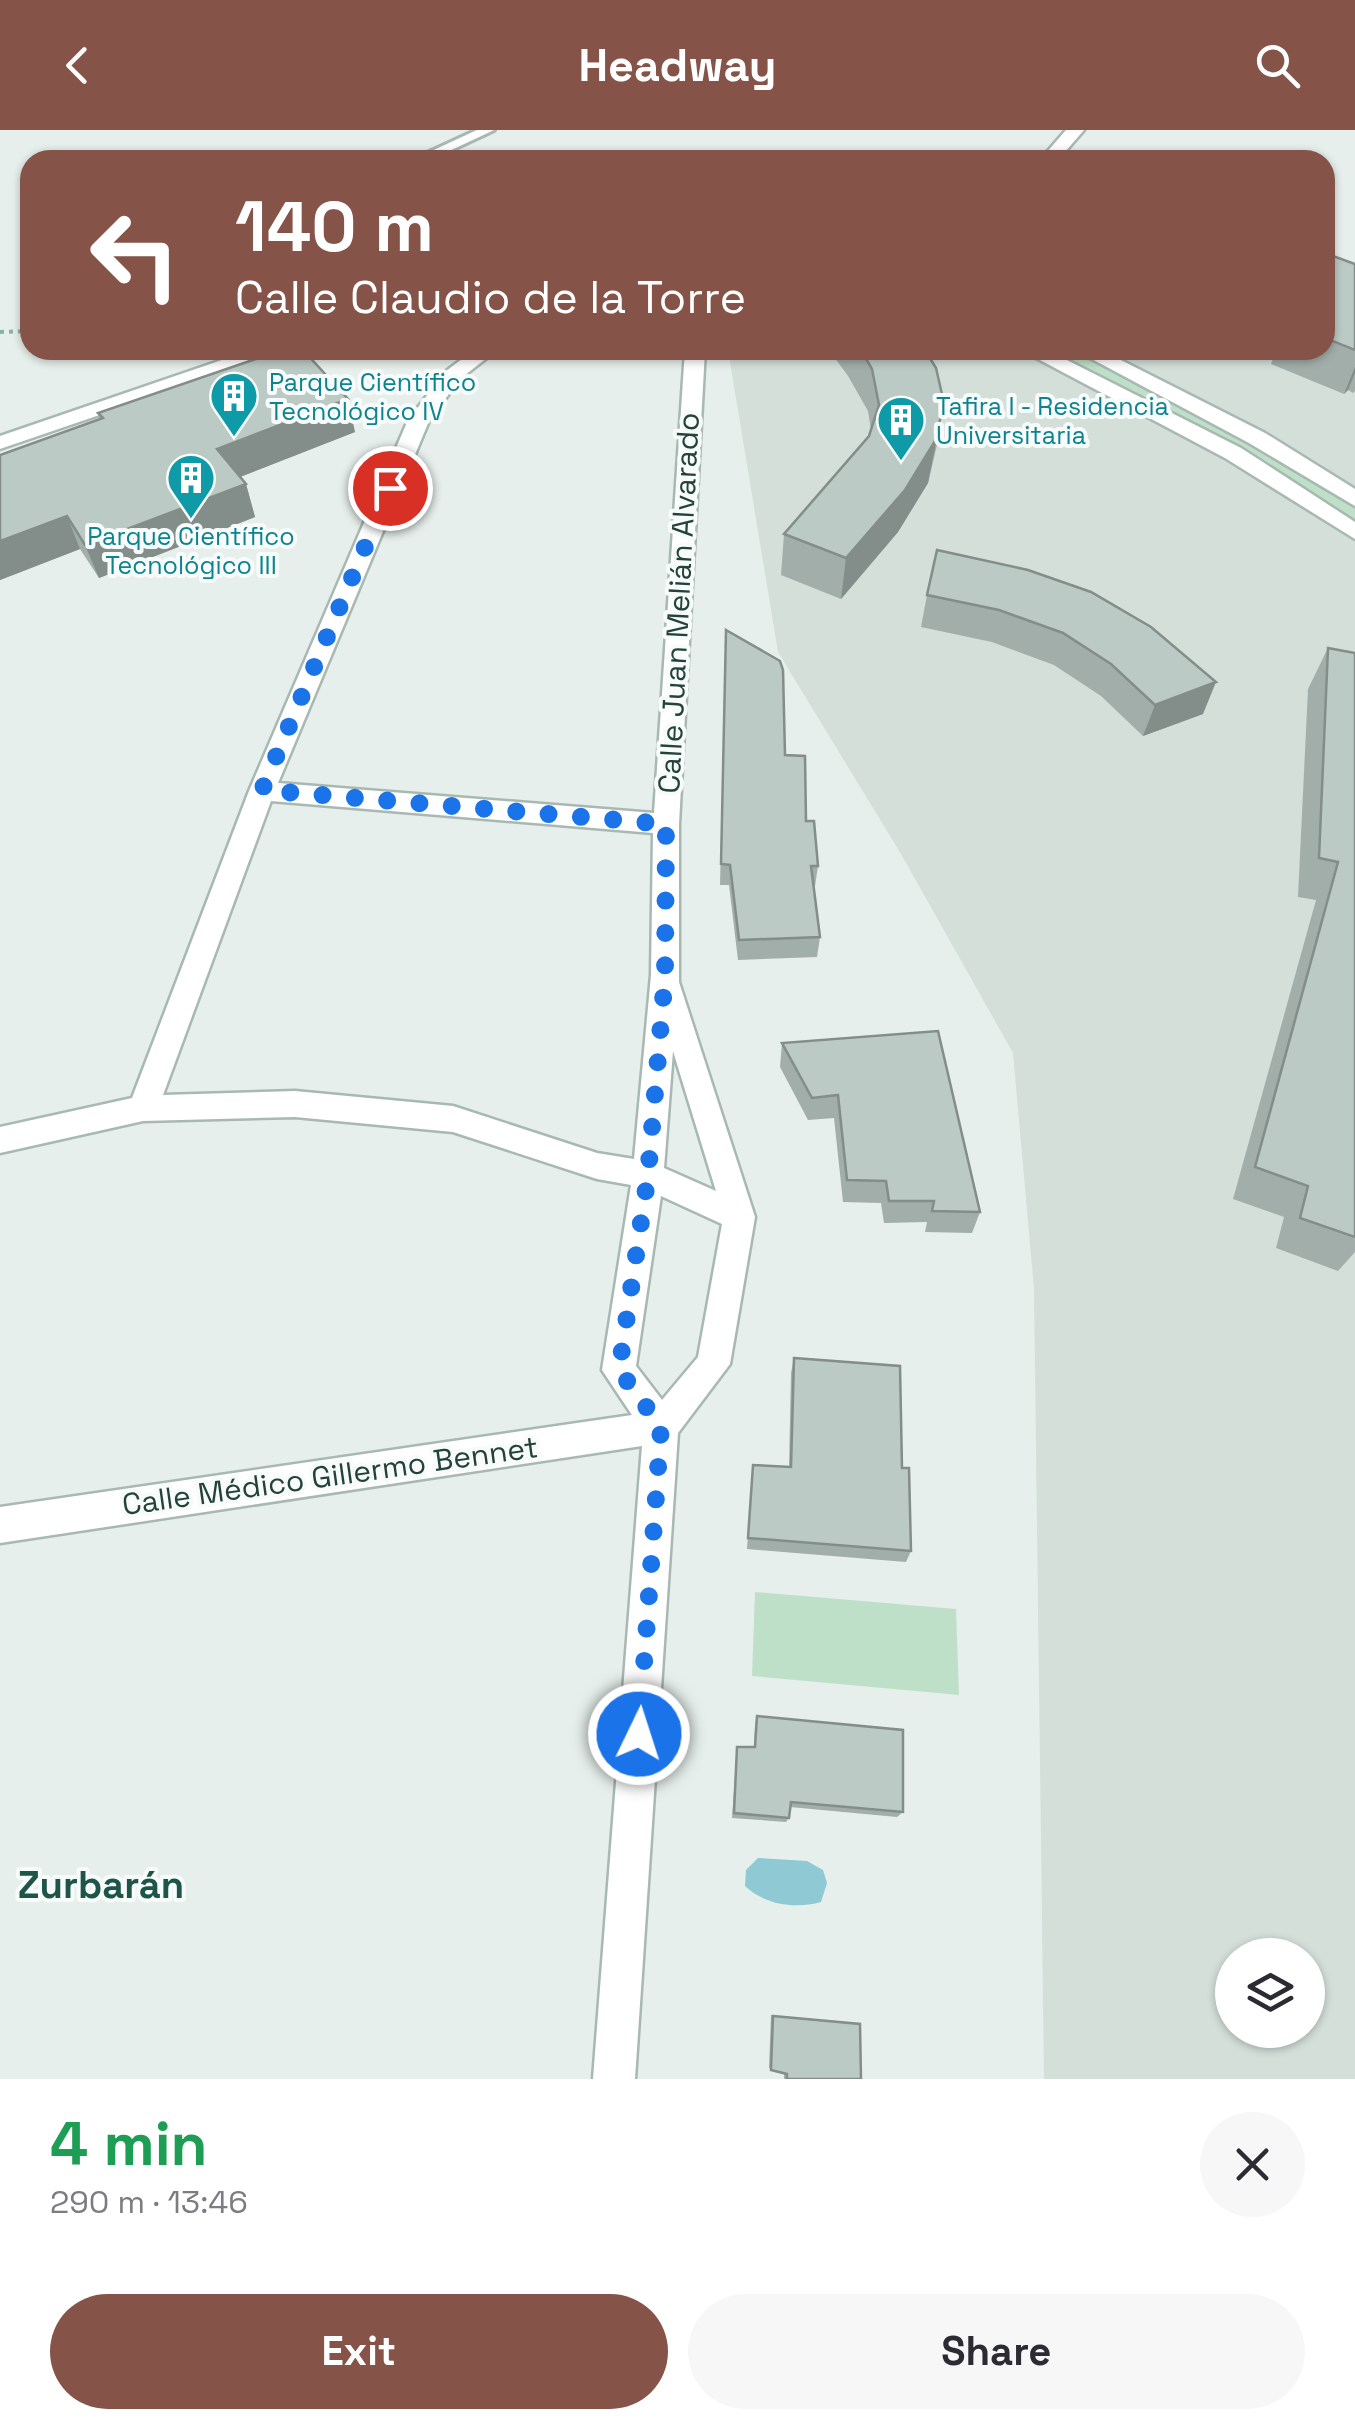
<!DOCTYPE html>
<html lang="en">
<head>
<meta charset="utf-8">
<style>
	body { margin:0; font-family:"Space Grotesk",sans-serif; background:#f7f7f7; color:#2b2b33; height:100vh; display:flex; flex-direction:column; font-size:38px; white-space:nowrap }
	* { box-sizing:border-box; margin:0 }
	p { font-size:32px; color:#7c7c81 }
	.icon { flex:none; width:55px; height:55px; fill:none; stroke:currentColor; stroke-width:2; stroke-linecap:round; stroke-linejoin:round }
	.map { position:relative; height:1949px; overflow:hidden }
	.details { display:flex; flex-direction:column; background:#fff; flex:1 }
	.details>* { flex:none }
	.guide { position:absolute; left:20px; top:20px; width:1315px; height:210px; border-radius:30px; box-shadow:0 2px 8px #0004; background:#855347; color:#fff; overflow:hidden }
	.buttons { position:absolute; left:1215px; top:1808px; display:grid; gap:20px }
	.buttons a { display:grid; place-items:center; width:110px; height:110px; border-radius:50%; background:#fff; box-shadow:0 2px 8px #0004; font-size:50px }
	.pin { position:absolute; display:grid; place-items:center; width:85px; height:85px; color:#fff; margin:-42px; border:5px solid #fff; border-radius:50%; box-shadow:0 2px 10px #0007 }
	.me { position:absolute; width:110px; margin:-55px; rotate:4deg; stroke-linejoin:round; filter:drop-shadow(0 0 8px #0008) }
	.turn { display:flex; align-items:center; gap:35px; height:210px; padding:0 50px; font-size:45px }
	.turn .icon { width:130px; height:130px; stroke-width:2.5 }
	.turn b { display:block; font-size:70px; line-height:85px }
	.round { display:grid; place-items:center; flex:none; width:105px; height:105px; border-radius:52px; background:#f7f7f7 }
	.summary { display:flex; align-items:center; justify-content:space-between; height:170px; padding:0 50px }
	h1 { font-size:60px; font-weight:700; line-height:75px; color:#1e9e55 }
	.cta { display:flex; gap:20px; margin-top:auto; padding:20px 50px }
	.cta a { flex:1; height:115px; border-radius:60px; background:#855347; color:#fff; font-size:40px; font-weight:700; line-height:115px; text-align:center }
	.cta a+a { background:#f7f7f7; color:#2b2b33 }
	header { display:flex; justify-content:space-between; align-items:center; height:130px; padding:0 50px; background:#855347; color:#fff; font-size:45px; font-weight:700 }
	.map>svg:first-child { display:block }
	.built { fill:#d4dfda; fill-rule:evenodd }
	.green { fill:#bfe0c8 }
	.water { fill:#8ec9d4 }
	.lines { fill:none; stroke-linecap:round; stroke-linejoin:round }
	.lane-casing { stroke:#a8b8b2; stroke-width:6 }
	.street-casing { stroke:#a8b8b2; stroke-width:5 }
	.path { stroke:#86b3a5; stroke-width:4; stroke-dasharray:4 5; stroke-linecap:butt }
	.lane { fill:#fff; fill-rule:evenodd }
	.street { fill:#fff; fill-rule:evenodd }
	.wall { fill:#a1aea9 }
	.shaded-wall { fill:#838d89 }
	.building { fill:#bbcac4; stroke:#838d89; stroke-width:2.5 }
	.route { stroke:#1a73e8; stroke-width:18; stroke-dasharray:0 32.4 }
	.labels { text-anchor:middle; stroke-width:8; stroke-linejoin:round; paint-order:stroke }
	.far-culture-label { font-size:25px; fill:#0d838f; stroke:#f7fbf9; text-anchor:start }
	.street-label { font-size:30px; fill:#24423a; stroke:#f7fbf9 }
	.near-neighbourhood-label { font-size:38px; font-weight:bold; fill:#1f5548; stroke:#f7fbf9 }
</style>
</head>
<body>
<header><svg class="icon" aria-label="back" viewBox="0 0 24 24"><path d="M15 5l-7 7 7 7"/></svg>Headway<svg class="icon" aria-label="search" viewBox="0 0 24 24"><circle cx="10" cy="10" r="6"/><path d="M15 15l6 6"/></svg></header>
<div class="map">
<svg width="1355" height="1949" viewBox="0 0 1355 1949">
	<rect width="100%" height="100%" fill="#e6efeb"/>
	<!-- built -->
	<path class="built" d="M 1355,159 L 1355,1949 L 1044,1949 L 1034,1159 L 1013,923 L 901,724 L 778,522 L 728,220 L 1325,220 ZM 1232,1825 L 1308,1825 L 1308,1900 L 1232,1900 Z"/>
	<!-- green -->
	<path class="green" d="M 1045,220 L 1070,220 L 1150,262 L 1141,268 Z
		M 1170,272 L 1241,308 L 1355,378 L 1355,395 L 1160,279 Z
		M 755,1462 L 956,1479 L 959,1565 L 752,1546 Z"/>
	<!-- water -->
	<path class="water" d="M 758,1728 L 807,1731 L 823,1740 L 827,1753 L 821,1772 C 795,1779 765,1775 745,1756 L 746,1740 Z"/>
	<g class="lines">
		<!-- lane casing -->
		<g class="lane-casing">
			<path id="lane" d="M 477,0 L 494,0 L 430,30 L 412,30 Z"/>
		</g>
		<!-- street casing -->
		<g class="street-casing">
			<path id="street" d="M 1066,0 L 1084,0 L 1058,30 L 1040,30 Z
				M 251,220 L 281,220 L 278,224 L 0,319 L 0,306 Z
				M 474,220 L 497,220 L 460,249 L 429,291 L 278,653 L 654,683 L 685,220 L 705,220 L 679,694 L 679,852 L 755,1087 L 730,1234 L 678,1303 L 635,1949 L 593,1949 L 642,1316 L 0,1413 L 0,1377 L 632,1285 L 602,1240 L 631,1055 L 597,1049 L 453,1002 L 295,987 L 143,991 L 0,1023 L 0,997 L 132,968 L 249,661 L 408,290 L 446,241 ZM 271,671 L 653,703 L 651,845 L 634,1029 L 597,1023 L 453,976 L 295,961 L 163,965 ZM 673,921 L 716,1061 L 664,1038 ZM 661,1066 L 722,1094 L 698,1227 L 662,1270 L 636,1236 Z
				M 1021,220 L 1047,220 L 1241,318 L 1355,392 L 1355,409 L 1225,328 Z
				M 1075,220 L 1101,220 L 1265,303 L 1355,359 L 1355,376 L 1249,313 Z"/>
		</g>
		<!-- path -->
		<path class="path" d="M 0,202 L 30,201"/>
		<!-- lane -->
		<use href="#lane" class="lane"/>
		<!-- street -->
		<use href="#street" class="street"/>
	</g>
	<!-- wall -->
	<path class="wall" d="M 1325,123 L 1355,134 L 1355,261 L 1353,263 L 1348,260 L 1344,264 L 1271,234 L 1276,220 L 1325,220 Z
		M 829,220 L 925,220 L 937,315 L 928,353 L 898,402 L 841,469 L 781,445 L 784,404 L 869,306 L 871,300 L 868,281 L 848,246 Z
		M 98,283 L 355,302 L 240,347 L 246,354 L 255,387 L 99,448 L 80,419 L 0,450 L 0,325 L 100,289 Z
		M 1028,440 L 1203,584 L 1143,606 L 1101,566 L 1054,535 L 992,512 L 921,497 L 927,465 Z
		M 726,500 L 785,625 L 806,691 L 818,736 L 815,756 L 813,756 L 820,807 L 817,827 L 738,830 L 729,755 L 720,755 Z
		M 1328,518 L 1355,523 L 1355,1122 L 1338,1141 L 1276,1118 L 1284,1087 L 1233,1069 L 1316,770 L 1298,767 L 1308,559 Z
		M 782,913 L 980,1082 L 972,1103 L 925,1102 L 927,1092 L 884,1093 L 881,1073 L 843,1072 L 834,988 L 808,990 L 780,937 Z
		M 794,1228 L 902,1338 L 911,1421 L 906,1432 L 747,1419 L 753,1335 L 789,1337 L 791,1243 Z
		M 757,1586 L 903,1682 L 897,1687 L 790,1677 L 789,1688 L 786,1692 L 732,1688 L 737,1617 L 754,1617 L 755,1594 Z
		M 771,1885 L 860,1894 L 861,1949 L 784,1949 L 784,1943 L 769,1938 Z"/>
	<!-- shaded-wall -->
	<path class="shaded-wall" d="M 1355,237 L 1355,243 L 1348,260 L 1344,264 Z
		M 348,269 L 355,302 L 227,352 L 217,319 Z
		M 944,273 L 928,353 L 898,402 L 841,469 L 846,428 Z
		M 246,354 L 255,387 L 99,448 L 85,415 Z
		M 67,386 L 80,419 L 0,450 L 0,411 Z
		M 1216,552 L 1203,584 L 1143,606 L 1155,575 Z"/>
	<!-- building -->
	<path class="building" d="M 1325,123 L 1355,134 L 1355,220 L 1325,208 Z
		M 282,220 L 303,220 L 348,269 L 217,319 L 246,354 L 85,415 L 67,386 L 0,411 L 0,325 L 103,288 L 98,283 Z
		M 861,220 L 925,220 L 936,238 L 944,273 L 935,311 L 905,360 L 846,428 L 784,404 L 869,306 L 879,275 L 872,239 Z
		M 937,420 L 1028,440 L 1091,462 L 1151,497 L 1216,552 L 1155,575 L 1111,534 L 1063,503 L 999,480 L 927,465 Z
		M 726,500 L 780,531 L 783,540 L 785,625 L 805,626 L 806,691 L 814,691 L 818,736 L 811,736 L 820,807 L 739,810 L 730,735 L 721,734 Z
		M 1328,518 L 1355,523 L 1355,1107 L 1300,1088 L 1308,1056 L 1255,1037 L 1338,732 L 1319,728 Z
		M 938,901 L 980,1082 L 932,1081 L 934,1071 L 889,1071 L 886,1051 L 847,1050 L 838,965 L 812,968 L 782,913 Z
		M 794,1228 L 900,1236 L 902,1338 L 909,1338 L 911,1421 L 748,1408 L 753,1335 L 791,1337 Z
		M 757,1586 L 903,1600 L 903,1682 L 791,1672 L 789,1688 L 734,1683 L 737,1617 L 755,1617 Z
		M 773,1886 L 860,1894 L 861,1949 L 787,1949 L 787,1944 L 771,1940 Z"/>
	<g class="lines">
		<!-- route -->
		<path class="route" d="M 390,358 L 262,660 L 666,694 L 665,846 L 648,1045 L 619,1240 L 661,1297 L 639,1604"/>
	</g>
	<!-- icons -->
	<defs>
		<g id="building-pin" transform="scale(2.5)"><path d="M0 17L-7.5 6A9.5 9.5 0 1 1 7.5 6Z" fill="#0f9aa8" stroke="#f7fbf9"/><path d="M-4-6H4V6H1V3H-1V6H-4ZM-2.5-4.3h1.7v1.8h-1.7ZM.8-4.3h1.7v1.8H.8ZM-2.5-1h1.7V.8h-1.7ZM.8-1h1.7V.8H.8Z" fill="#fff"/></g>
	</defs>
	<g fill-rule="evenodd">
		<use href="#building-pin" x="234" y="266"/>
		<use href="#building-pin" x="901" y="290"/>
		<use href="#building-pin" x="191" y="348"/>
	</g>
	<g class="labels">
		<!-- far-culture labels -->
		<g class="far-culture-label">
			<text x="269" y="261">Parque Científico<tspan x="269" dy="29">Tecnológico IV</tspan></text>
			<text x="936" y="285">Tafira I - Residencia<tspan x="936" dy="29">Universitaria</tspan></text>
			<text x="191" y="415" text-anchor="middle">Parque Científico<tspan x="191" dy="29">Tecnológico III</tspan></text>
		</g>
		<!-- street labels -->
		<g class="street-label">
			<text transform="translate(679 473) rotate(-87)" y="10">Calle Juan Melián Alvarado</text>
			<text transform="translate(330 1346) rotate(-8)" y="10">Calle Médico Gillermo Bennet</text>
		</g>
		<!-- near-neighbourhood labels -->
		<g class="near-neighbourhood-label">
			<text x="101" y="1768">Zurbarán</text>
		</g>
	</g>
</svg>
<div class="buttons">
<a><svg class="icon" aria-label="layers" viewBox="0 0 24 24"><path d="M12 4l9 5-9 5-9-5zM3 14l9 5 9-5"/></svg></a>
</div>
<div class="pin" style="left:390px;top:358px;background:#d93025"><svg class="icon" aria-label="arrive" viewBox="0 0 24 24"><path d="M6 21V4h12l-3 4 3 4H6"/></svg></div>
<svg class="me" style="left:639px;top:1604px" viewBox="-20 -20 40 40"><circle r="17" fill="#1a73e8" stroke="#fff" stroke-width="3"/><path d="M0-11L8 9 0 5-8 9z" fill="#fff"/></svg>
<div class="guide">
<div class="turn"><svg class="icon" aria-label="left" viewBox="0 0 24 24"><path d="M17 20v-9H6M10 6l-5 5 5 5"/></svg><div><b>140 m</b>Calle Claudio de la Torre</div></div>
</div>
</div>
<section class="details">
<div class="summary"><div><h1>4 min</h1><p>290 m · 13:46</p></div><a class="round"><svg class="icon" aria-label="close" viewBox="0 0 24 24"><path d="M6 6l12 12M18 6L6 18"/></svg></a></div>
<div class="cta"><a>Exit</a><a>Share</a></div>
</section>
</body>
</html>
